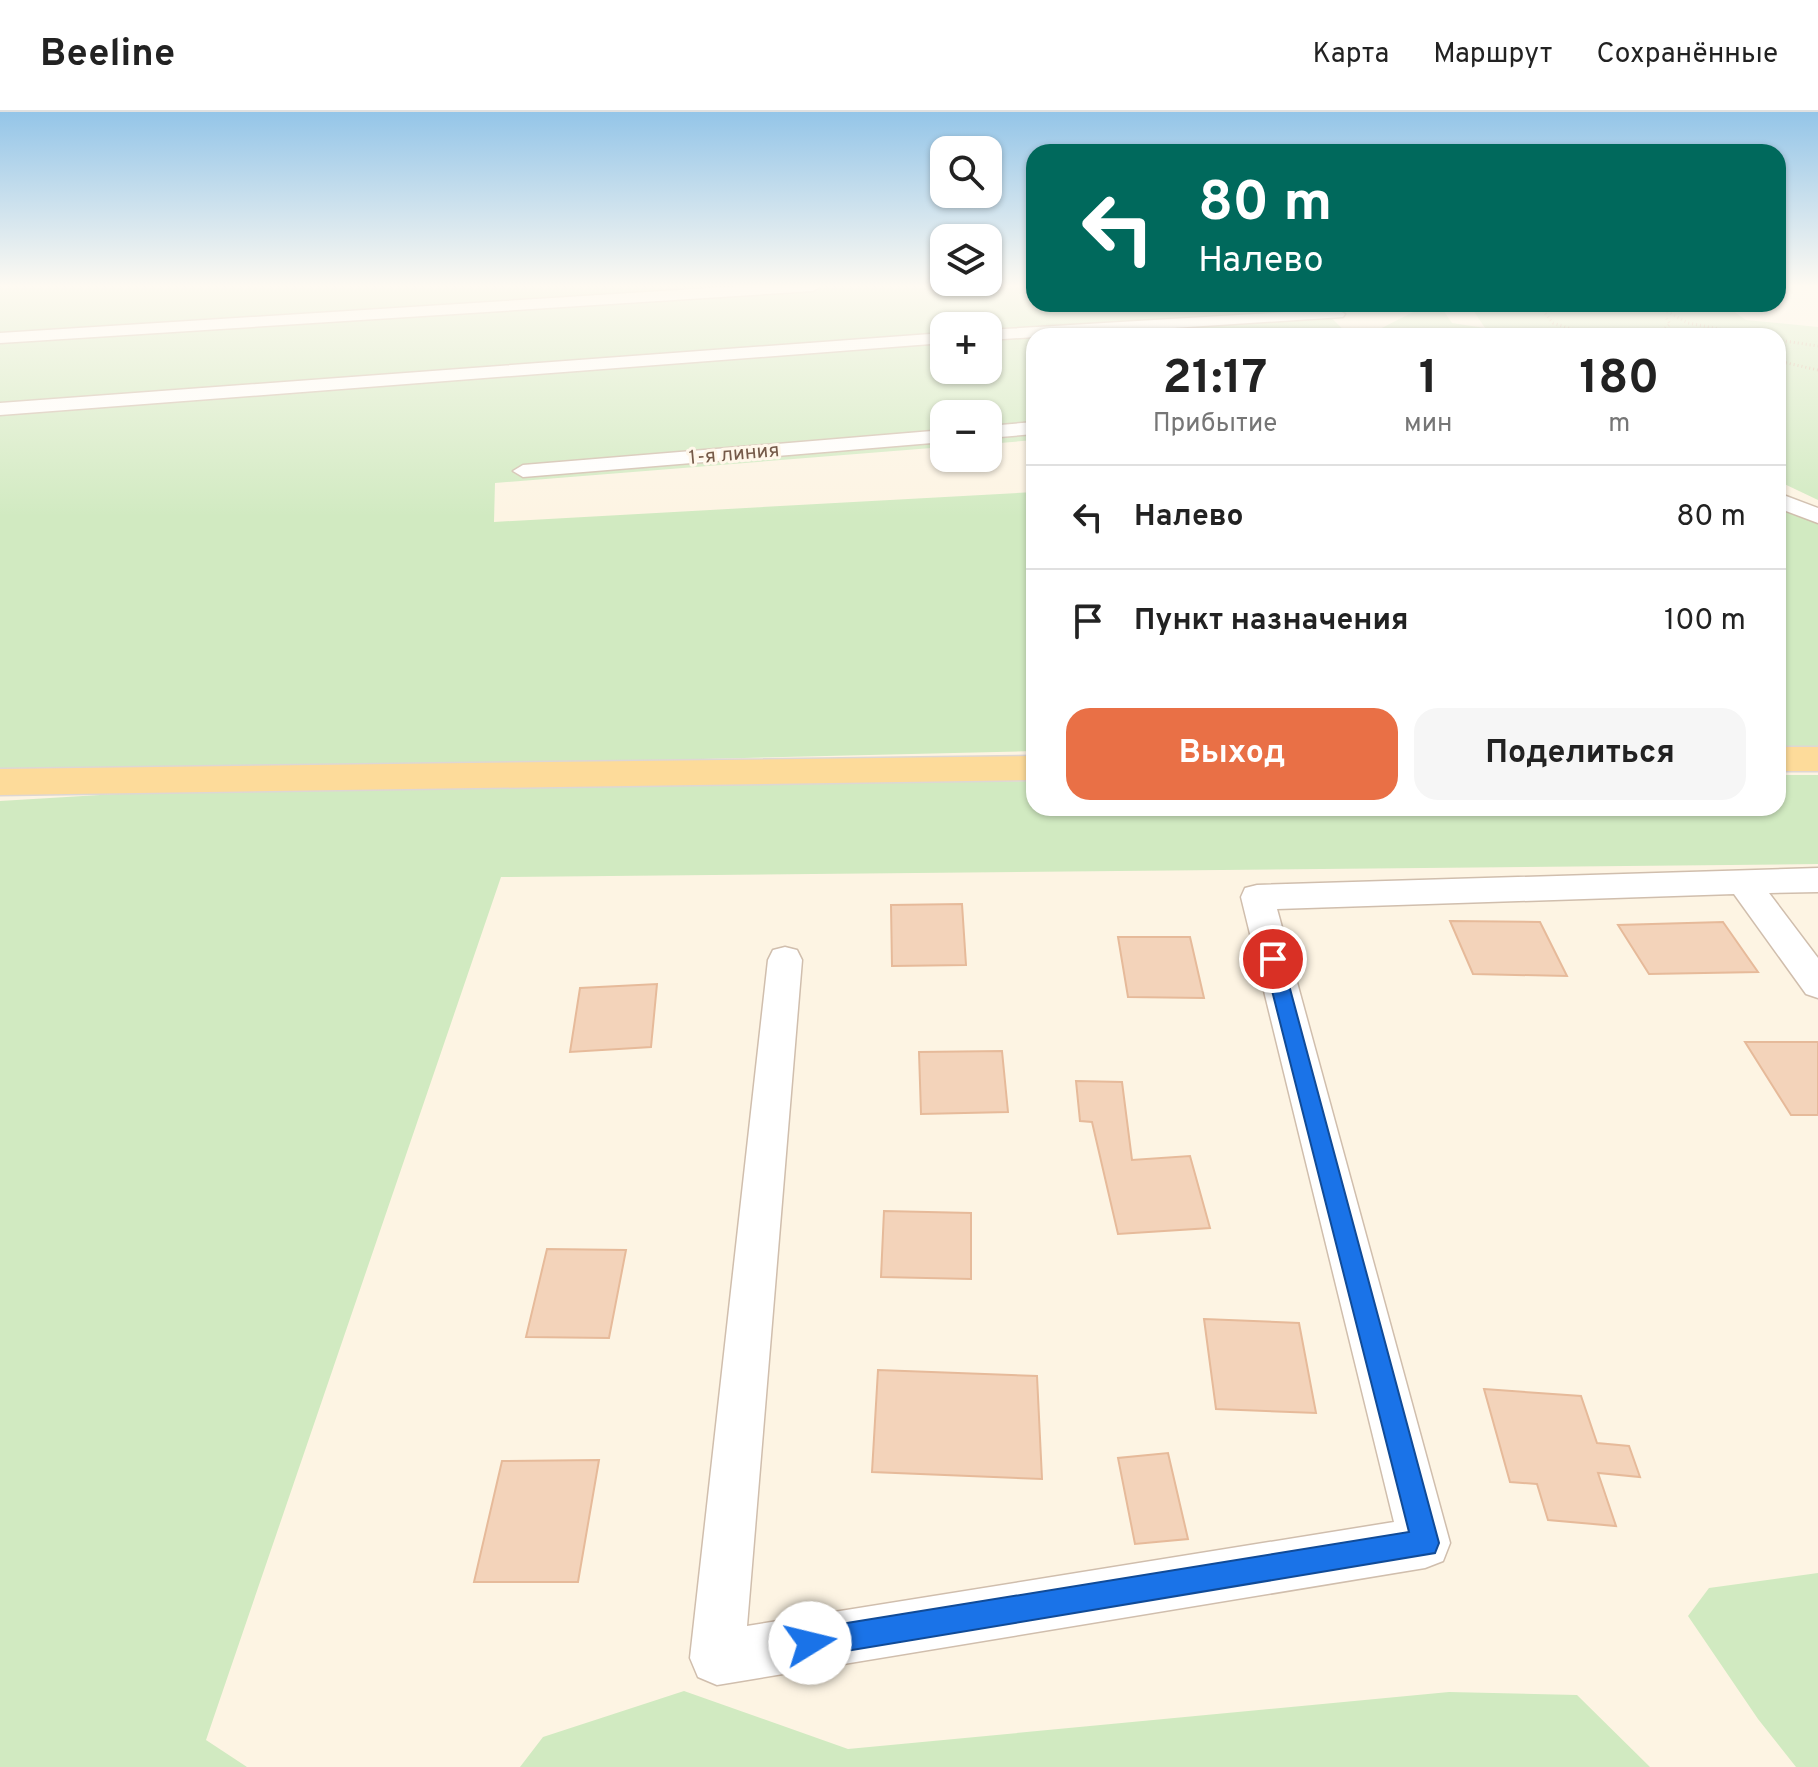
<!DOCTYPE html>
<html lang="ru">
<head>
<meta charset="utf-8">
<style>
	body { margin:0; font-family:Overpass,sans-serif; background:#f6f6f6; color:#222; height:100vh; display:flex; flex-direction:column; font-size:30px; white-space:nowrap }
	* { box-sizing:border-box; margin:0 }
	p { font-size:26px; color:#767676 }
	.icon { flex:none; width:44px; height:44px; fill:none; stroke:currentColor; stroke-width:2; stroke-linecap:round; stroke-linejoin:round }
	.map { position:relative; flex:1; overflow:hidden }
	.sheet { position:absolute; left:1026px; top:216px; width:760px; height:488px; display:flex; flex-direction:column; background:#fff; border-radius:24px; box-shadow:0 2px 6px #0004 }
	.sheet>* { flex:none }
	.top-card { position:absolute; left:1026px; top:32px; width:760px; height:168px; border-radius:24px; box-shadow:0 2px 6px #0004; background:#00695c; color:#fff; overflow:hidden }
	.tools { position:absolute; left:930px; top:24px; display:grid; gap:16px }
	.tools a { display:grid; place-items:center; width:72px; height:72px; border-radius:16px; background:#fff; box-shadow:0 2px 6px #0004; font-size:40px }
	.pin { position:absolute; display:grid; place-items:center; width:68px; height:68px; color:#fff; margin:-34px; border:4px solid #fff; border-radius:50%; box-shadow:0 2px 8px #0007 }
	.me { position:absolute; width:88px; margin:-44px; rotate:81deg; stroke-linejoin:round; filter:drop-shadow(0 0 6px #0008) }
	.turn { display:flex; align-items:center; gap:28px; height:168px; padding:0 40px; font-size:36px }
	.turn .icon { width:104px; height:104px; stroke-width:2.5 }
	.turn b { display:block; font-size:56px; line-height:68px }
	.eta { display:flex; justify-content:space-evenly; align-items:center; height:136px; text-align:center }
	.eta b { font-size:48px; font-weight:700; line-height:56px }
	.action { display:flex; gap:16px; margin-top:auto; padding:16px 40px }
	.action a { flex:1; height:92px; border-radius:24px; background:#e97046; color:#fff; font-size:32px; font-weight:700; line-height:92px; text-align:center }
	.action a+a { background:#f6f6f6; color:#222 }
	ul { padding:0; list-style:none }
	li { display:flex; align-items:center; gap:24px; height:104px; padding:0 40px; border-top:2px solid #e0e0e0 }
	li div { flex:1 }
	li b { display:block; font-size:30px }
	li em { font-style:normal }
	header { display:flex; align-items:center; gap:48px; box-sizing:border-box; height:112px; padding:0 40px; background:#fff; border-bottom:2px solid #e0e0e0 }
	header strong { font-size:38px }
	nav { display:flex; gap:44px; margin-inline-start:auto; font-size:28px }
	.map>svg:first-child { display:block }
	.green { fill:#d1eac1; fill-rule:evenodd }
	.building { fill:#f3d3ba; stroke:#e6ba9a; stroke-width:2 }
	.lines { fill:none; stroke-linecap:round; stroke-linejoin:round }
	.minor-casing { stroke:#d0bead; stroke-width:3 }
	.major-casing { stroke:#ded7d3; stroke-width:3 }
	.path { stroke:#d7b69d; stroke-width:3; stroke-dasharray:1 3; stroke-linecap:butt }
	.minor { fill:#fff; fill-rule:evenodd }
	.major { fill:#fddb9a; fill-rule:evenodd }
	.route { fill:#1a73e8; stroke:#114b97; stroke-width:2 }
	.labels { text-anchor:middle; stroke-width:6; stroke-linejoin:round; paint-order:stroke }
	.far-street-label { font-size:20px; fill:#755a49; stroke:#fff7ea }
</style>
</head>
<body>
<header>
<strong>Beeline</strong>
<nav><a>Карта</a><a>Маршрут</a><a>Сохранённые</a></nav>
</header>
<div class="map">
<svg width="1818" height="1655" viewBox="0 0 1818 1655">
	<rect width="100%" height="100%" fill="#fdf4e3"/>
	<!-- green -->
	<path class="green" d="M 0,174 L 1034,174 L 1034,192 L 1317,192 L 1350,224 L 1034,224 L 1034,328 L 988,332 L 988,302 L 944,302 L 944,335 L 495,371 L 494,410 L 1034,380 L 1034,639 L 0,664 ZM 944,214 L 988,214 L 988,258 L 944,258 Z
		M 1429,192 L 1439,192 L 1452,211 L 1485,216 L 1469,192 L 1723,192 L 1746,208 L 1818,215 L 1818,388 L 1778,369 L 1778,224 L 1368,223 Z
		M 1778,395 L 1818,410 L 1818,634 L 1778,634 Z
		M 1778,663 L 1818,663 L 1818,752 L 501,765 L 206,1628 L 247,1655 L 0,1655 L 0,689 L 216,676 L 1034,669 L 1034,696 L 1778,696 Z
		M 1818,1461 L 1818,1655 L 1796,1655 L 1758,1607 L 1688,1504 L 1709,1476 Z
		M 684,1579 L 848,1637 L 1449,1580 L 1577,1583 L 1650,1655 L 520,1655 L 543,1625 Z"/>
	<!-- building -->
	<path class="building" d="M 962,792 L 966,853 L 892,854 L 891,793 Z
		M 1450,809 L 1540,810 L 1567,864 L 1473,862 Z
		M 1723,810 L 1758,860 L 1649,862 L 1618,813 Z
		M 1118,825 L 1190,825 L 1204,886 L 1128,885 Z
		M 657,872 L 651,935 L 570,940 L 580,876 Z
		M 1745,930 L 1818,930 L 1818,1003 L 1791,1003 Z
		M 1002,939 L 1008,1000 L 921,1002 L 919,940 Z
		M 1076,969 L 1122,970 L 1132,1048 L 1190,1044 L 1210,1116 L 1118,1122 L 1092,1010 L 1080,1009 Z
		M 884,1099 L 971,1101 L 971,1167 L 881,1165 Z
		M 547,1137 L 626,1138 L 609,1226 L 526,1225 Z
		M 1204,1207 L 1299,1211 L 1316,1301 L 1216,1297 Z
		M 878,1258 L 1037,1264 L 1042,1367 L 872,1360 Z
		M 1484,1277 L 1581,1284 L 1597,1331 L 1629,1334 L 1640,1365 L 1598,1361 L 1616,1414 L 1548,1408 L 1537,1372 L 1510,1370 Z
		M 1168,1341 L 1188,1427 L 1135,1432 L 1118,1346 Z
		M 599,1348 L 578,1470 L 474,1470 L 502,1349 Z"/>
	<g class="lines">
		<!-- minor casing -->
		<g class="minor-casing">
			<path id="minor" d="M 742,174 L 821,174 L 813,179 L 0,231 L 0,221 Z
				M 1337,197 L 1345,202 L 1343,205 L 988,228 L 988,218 Z
				M 944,221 L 944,231 L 0,303 L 0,291 Z
				M 1034,310 L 1034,322 L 988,326 L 988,314 Z
				M 944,318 L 944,330 L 523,365 L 513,359 L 523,353 Z
				M 1778,381 L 1818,396 L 1818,411 L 1778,396 Z
				M 1818,756 L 1818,780 L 1769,781 L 1818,846 L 1818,886 L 1806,882 L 1734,782 L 1277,797 L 1450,1431 L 1443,1449 L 1425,1456 L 717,1573 L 698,1565 L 690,1546 L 768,848 L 773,838 L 785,835 L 797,838 L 802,848 L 747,1514 L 1394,1410 L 1241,785 L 1245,776 L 1257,773 Z"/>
		</g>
		<!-- major casing -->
		<g class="major-casing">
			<path id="major" d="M 1778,635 L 1818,635 L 1818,659 L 1778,659 Z
				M 1034,644 L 1034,668 L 0,683 L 0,657 Z"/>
		</g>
		<!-- path -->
		<path class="path" d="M 1538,192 L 1553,211 L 1593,224
			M 1653,192 L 1688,211 L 1756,224
			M 1656,224 L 1670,212 L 1665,204
			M 1778,228 L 1818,234
			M 1778,249 L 1818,258"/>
		<!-- minor -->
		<use href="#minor" class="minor"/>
		<!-- major -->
		<use href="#major" class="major"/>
	</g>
	<!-- sky -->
	<linearGradient id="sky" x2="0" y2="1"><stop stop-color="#94c5e8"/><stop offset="0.43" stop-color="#fefaf2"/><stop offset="1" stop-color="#fefaf2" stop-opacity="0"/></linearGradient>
	<rect width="1818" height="405" fill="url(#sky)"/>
	<!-- route -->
	<path class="route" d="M 1273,839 L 1282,847 L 1439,1431 L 1435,1441 L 810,1545 L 800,1541 L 795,1531 L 800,1521 L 810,1517 L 1409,1420 L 1264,847 Z"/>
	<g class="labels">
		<!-- far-street labels -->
		<g class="far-street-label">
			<text transform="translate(734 341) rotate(-5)" y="7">1-я линия</text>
		</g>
	</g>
</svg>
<div class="tools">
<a><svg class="icon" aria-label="search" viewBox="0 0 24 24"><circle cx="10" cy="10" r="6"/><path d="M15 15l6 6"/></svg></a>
<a><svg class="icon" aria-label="layers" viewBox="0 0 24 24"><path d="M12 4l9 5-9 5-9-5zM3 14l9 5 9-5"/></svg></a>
<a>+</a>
<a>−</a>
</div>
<div class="pin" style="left:1273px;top:847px;background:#d93025"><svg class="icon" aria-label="arrive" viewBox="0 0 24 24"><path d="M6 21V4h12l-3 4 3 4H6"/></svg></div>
<svg class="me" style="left:810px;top:1531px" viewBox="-20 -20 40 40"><circle r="19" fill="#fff"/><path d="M0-13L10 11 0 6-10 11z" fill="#1a73e8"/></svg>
<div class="top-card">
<div class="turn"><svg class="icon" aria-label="left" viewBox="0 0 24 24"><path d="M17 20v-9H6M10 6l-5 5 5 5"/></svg><div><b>80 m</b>Налево</div></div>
</div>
<section class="sheet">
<div class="eta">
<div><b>21:17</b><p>Прибытие</p></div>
<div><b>1</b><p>мин</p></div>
<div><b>180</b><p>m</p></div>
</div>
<ul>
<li><svg class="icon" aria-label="left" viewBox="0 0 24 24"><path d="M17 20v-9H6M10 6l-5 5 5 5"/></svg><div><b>Налево</b></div><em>80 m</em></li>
<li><svg class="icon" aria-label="arrive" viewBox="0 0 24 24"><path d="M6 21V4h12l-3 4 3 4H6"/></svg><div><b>Пункт назначения</b></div><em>100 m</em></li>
</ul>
<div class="action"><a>Выход</a><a>Поделиться</a></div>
</section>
</div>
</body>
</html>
